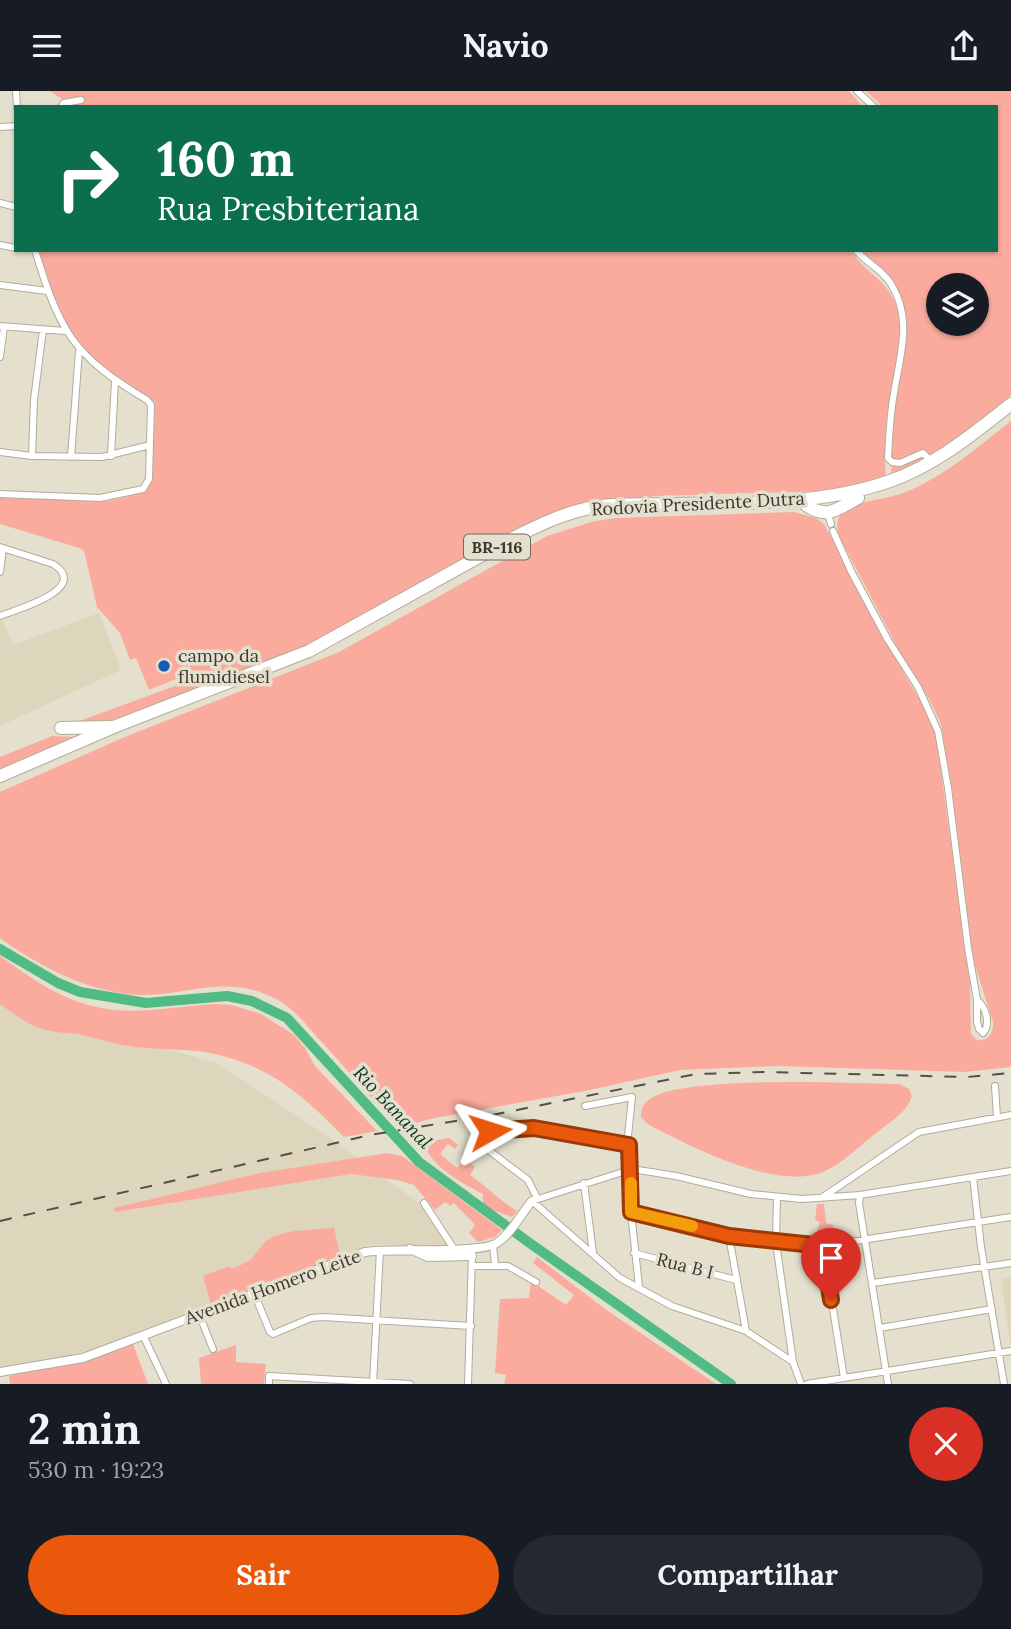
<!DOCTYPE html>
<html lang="pt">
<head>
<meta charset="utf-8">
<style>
	body { margin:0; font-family:Lora,serif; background:#242831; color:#f1f3f6; height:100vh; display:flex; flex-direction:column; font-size:26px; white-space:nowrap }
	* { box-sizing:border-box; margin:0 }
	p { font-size:23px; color:#9ea1a6 }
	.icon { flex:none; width:38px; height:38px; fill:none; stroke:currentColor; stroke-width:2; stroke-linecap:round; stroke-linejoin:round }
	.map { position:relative; height:1293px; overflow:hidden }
	.panel { display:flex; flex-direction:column; background:#171b24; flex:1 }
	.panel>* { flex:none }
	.guide { position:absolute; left:14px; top:14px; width:984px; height:147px; border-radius:0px; box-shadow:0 2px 5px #0004; background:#0b6e4f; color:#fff; overflow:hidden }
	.buttons { position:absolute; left:926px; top:182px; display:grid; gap:14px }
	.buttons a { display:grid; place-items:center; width:63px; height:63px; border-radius:50%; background:#171b24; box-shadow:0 2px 5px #0004; font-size:35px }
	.pin { position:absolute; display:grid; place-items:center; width:60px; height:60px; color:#fff; margin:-72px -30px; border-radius:50% 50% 50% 0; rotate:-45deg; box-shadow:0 0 7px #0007 }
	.pin .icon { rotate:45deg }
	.me { position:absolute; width:77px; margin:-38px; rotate:84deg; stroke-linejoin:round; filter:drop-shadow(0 0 5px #0008) }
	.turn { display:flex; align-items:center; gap:24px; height:147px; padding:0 28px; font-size:32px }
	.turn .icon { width:91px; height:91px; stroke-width:2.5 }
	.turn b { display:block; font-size:49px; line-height:60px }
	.round { display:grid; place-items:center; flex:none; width:74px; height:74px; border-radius:37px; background:#242831 }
	.head { display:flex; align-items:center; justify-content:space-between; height:119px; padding:0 28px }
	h1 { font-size:42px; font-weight:800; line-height:52px }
	.cta { display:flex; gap:14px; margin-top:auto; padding:14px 28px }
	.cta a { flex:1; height:80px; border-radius:42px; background:#ea580c; color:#fff; font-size:28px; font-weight:800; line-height:80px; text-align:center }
	.cta a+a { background:#242831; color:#f1f3f6 }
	header { display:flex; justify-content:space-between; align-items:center; height:91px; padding:0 28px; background:#171b24; font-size:32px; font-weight:800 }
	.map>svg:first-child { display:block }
	.built { fill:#ddd6bd }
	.green { fill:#fbab9e; fill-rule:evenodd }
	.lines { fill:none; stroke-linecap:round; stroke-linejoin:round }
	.river { stroke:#50bb84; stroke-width:10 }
	.minor-casing { stroke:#b0ac9a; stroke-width:8 }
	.tertiary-casing { stroke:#b0ac9a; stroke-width:10 }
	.motorway-casing { stroke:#b0ac9a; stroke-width:14 }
	.minor { stroke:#fff; stroke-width:6 }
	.tertiary { stroke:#fff; stroke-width:8 }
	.motorway { stroke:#fff; stroke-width:12 }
	.rail { stroke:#525047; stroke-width:2; stroke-dasharray:12 12; stroke-linecap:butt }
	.route-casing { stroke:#983908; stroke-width:18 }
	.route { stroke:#ea580c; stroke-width:12 }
	.slow { stroke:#f59e0b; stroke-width:12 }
	.poi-dot { fill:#165dad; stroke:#e5e0ce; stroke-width:2.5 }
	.labels { text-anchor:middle; stroke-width:7; stroke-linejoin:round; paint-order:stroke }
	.shield { fill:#e5e0ce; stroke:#6d6a60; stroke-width:2 }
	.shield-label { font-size:16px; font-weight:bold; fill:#3a3831 }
	.street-label { font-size:18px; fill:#3a3831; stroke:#e5e0ce }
	.poi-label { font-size:18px; fill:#3a3831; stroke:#e5e0ce; text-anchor:start }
	.water-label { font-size:19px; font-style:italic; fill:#083722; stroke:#e5e0ce }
</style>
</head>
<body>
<header><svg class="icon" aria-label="menu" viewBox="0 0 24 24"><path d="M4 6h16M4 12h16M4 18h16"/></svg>Navio<svg class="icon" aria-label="share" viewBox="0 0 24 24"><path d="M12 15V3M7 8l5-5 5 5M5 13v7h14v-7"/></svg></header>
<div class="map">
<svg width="1011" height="1293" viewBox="0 0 1011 1293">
	<rect width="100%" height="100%" fill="#e5e0ce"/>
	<!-- built -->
	<path class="built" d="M 99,522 L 121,579 L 0,635 L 0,529 L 2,529 L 13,554 Z
		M 0,911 L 217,972 L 326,1044 L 419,1112 L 447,1155 L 369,1154 L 111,1252 L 53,1270 L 0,1277 Z
		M 1011,1186 L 1011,1253 L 1010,1253 L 1001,1188 Z"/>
	<!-- green -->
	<path class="green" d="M 50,0 L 849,0 L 863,16 L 63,16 L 82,6 L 62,8 Z
		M 866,0 L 1011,0 L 1011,304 L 998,318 L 950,355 L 891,386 L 894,324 L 906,255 L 907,231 L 895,194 L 862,159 L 996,159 L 996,16 L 883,16 ZM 938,194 L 976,194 L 976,233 L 938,233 Z
		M 37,159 L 851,159 C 861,178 883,187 893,207 C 911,244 892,285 887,323 C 885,345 884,366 886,388 L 826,400 L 658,405 L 603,410 L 480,460 L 404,500 L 320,550 L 229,585 L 204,584 L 194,587 L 179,549 L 191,582 L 149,599 L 136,567 L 130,569 L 120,542 L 97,516 L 84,460 L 79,457 L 0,433 L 0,407 L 108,410 L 143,402 L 152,391 L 155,311 C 131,293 105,280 84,259 C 58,232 49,193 37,159 Z
		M 1011,330 L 1011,976 L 965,981 L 778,975 L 680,979 L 590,999 L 435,1027 L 400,1036 C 371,1008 345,976 317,946 C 304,931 291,915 274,907 C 227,883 189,904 142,904 C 92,903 40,876 0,847 L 0,701 L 127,645 L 339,561 L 547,445 L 595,430 L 617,427 L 794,421 L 816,427 L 824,433 L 893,564 L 923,614 L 936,644 L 970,893 L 971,943 L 977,949 C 988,951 994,942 993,931 L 972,865 L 951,692 L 941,633 L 929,608 L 902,565 L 841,449 C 838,440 834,432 841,423 C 853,410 881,409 897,404 C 940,390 976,357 1011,330 Z
		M 202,585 L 226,586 L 101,633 L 74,632 Z
		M 52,645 L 78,646 L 0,679 L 0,666 Z
		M 0,865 C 36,891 70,915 116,919 C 150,922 184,914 218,913 L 232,914 L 261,923 L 294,944 L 305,957 L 315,975 L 377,1040 L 344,1046 C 300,1002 268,973 205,961 C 186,958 166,959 146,957 C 123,956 101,948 78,943 C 69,942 60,942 51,940 C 32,937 15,924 0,913 Z
		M 811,991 L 899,993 L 909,998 L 912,1005 C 907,1022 888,1032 875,1043 C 859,1055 841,1074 823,1081 C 783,1098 708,1064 673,1046 C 662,1040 648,1036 641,1026 C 641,1018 643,1012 650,1008 C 674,990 778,991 811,991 Z
		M 449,1047 L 458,1054 L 455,1058 L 448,1053 L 440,1063 L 457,1077 L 465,1068 L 475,1076 L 470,1084 C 487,1096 498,1108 517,1120 L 512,1126 L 483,1116 L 483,1103 C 464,1093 427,1074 425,1051 Z
		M 387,1062 L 402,1065 L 502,1139 L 495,1146 L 478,1151 L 469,1142 L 475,1134 L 454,1112 L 450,1115 L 445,1111 L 435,1119 L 414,1094 L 397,1089 L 351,1083 L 115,1121 L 114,1117 L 260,1082 Z
		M 817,1113 L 824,1113 L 826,1132 L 833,1134 L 834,1148 L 813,1151 L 820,1131 L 815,1129 Z
		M 334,1136 L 340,1165 L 211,1214 L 203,1185 L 230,1175 L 231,1178 C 238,1175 245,1173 251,1168 C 258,1162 261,1153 269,1148 C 289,1137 313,1140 334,1136 Z
		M 537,1166 L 605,1218 L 716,1293 L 504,1293 L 506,1284 L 495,1282 L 500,1208 L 529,1207 L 531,1190 L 566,1214 L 574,1204 L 533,1172 Z
		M 133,1253 L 148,1293 L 10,1293 L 9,1285 L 96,1267 Z
		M 236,1254 L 236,1271 L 266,1273 L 264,1293 L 201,1293 L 199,1267 Z"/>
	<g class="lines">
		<!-- river -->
		<path class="river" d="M 0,858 L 58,892 L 80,901 L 146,912 L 227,905 L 252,910 L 287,927 L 419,1071 L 531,1153 L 731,1293"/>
		<!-- minor casing -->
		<g class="minor-casing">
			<path id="minor" d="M 16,0 L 17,16
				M 857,0 L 874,16
				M 61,16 L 64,12 L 81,9
				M 0,36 L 16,35
				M 0,112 L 16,116
				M 0,154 L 16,157
				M 856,159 C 866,172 882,178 891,193 C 913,228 900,264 894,302 C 890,324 889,345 888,367 L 892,371 L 900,372 L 923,362 L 931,370
				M 0,194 L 47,200
				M 0,235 L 65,240
				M 0,266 L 4,236
				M 0,361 L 32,365 L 102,366 L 150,354
				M 32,365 L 34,309 L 43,239
				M 111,365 L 115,290
				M 71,366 L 79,260
				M 0,403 L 100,407 L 143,398 L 149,388 L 151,314 L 147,309 C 72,264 60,241 35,159
				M 828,423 L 831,433
				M 833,440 L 851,480 L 888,549 L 918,596 L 938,640 L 948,697 L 968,857 L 977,909 L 977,931 L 979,938 L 983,942 C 991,933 986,916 977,909
				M 0,456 L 53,473 C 92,498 15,519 0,525
				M 0,481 L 3,457
				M 995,995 L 997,1026
				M 585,1015 L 632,1006 L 628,1045 L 632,1078 L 631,1121 L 639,1196
				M 973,1086 L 981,1156 L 1004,1293
				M 584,1092 L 593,1162
				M 860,1104 L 859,1112 L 888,1293
				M 823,1106 L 919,1041 L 1011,1024
				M 537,1107 L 528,1089 L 483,1055 L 481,1049 L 484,1042 L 520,1036 L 534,1037 L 629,1054
				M 777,1107 L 776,1151 L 780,1180 L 793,1271 L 801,1293
				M 424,1112 L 454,1158
				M 631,1121 L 729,1145 L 823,1155 L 1011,1126
				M 729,1145 L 746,1240
				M 493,1155 L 495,1173
				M 823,1155 L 844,1287
				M 634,1162 L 736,1189
				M 472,1175 L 508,1175 L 536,1191
				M 873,1192 L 1011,1172
				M 254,1202 L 270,1241 L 273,1243 L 311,1227 L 323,1226 L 471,1235
				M 199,1223 L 213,1258
				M 880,1237 L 992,1218
				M 143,1244 L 166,1293
				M 793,1271 L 746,1240 L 672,1215 L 620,1187 L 532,1110 L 632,1078 L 676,1085 L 751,1103 L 802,1108 L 860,1104 L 1011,1080
				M 269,1293 L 269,1285 L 410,1293
				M 373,1293 L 380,1159
				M 468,1293 L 472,1163
				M 807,1293 L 1011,1260"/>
		</g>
		<!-- tertiary casing -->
		<g class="tertiary-casing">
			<path id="tertiary" d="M 410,1158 L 428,1166 L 472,1165
				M 0,1281 L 83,1267 L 365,1161 C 393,1157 480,1163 497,1152 C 511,1143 521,1123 532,1110"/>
		</g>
		<!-- motorway casing -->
		<g class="motorway-casing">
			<path id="motorway" d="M 806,414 C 828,429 837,418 858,407
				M 61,637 L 109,636
				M 0,685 L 116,635 L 309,560 L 515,446 C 541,433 566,421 595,416 C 617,412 641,414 664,413 C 739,412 819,415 890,390 C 936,374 973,343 1011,313"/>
		</g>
		<!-- minor -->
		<use href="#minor" class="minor"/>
		<!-- tertiary -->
		<use href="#tertiary" class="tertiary"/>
		<!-- motorway -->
		<use href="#motorway" class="motorway"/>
		<!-- rail -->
		<path class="rail" d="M 0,1130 L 370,1044 L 492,1024 L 696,983 L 765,981 L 967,986 L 1011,982"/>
	</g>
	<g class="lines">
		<!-- route casing -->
		<g class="route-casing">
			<path id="route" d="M 490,1040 L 534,1037 L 629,1054 L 631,1121 L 729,1145 L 823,1155 L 831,1209"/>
		</g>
		<!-- route -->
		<use href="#route" class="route"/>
		<!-- slow -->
		<path class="slow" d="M 631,1092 L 631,1121 L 692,1135"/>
	</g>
	<!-- markers -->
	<circle class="poi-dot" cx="164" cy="575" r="7"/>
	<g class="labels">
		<!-- shield labels -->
		<rect class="shield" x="464" y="443.5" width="66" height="25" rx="5"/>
		<g class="shield-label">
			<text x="497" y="462">BR-116</text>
		</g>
		<!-- street labels -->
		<g class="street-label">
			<text transform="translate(698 413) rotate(-3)" y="6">Rodovia Presidente Dutra</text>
			<text transform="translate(685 1175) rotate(14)" y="6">Rua B I</text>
			<text transform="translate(273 1196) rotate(-20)" y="6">Avenida Homero Leite</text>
		</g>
		<!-- poi labels -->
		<g class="poi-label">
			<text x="178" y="571">campo da<tspan x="178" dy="21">flumidiesel</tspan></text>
		</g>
		<!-- water labels -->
		<g class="water-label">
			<text transform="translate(393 1016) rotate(47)" y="7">Rio Bananal</text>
		</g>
	</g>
</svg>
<div class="buttons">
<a><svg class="icon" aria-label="layers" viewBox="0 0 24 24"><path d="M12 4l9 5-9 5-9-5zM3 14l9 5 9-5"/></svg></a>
</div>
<div class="pin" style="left:831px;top:1209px;background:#d93025"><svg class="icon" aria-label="arrive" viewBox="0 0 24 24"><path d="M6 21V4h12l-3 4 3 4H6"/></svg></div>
<svg class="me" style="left:490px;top:1040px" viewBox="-20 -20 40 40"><path d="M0-17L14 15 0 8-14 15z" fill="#ea580c" stroke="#fff" stroke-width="4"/></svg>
<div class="guide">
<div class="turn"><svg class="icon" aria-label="right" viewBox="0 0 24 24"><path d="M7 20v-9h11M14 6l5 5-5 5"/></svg><div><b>160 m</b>Rua Presbiteriana</div></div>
</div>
</div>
<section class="panel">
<div class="head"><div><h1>2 min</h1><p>530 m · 19:23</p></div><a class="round" style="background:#d93025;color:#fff"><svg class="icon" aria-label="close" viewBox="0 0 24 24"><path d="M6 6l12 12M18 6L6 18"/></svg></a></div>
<div class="cta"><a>Sair</a><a>Compartilhar</a></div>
</section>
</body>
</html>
